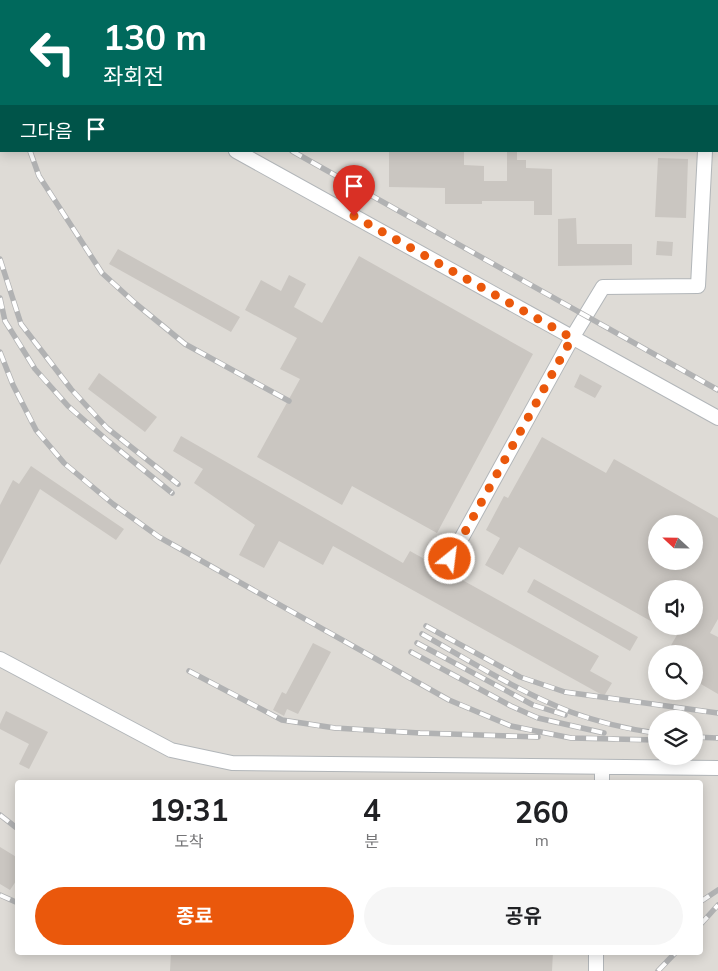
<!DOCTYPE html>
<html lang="ko">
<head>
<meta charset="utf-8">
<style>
	body { margin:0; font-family:Mulish,"Noto Sans KR",sans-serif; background:#f6f6f6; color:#202124; height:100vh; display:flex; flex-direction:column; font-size:19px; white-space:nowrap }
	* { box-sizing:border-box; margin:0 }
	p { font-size:16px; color:#757577 }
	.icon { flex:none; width:28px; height:28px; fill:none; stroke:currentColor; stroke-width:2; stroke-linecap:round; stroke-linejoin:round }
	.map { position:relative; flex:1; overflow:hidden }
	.sheet { position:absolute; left:15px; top:780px; width:688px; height:175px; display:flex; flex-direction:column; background:#fff; border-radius:5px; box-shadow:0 2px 12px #0003 }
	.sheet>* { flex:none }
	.banner { position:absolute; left:0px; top:0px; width:719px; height:152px; box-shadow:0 2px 12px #0003; background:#00695c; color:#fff; overflow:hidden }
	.needle { width:32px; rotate:292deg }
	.fabs { position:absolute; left:648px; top:515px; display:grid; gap:10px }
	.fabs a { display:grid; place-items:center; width:55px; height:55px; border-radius:50%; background:#fff; box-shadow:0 2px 12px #0003; font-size:25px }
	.pin { position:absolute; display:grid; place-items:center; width:42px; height:42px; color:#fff; margin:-51px -21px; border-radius:50% 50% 50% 0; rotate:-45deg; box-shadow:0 0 5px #0007 }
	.pin .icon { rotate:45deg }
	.me { position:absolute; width:55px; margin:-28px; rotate:29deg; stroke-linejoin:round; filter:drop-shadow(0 0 4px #0008) }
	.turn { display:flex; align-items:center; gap:18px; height:105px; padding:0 20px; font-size:22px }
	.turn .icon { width:65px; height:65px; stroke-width:2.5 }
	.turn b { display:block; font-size:35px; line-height:42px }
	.then { display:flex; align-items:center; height:48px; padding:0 20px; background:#0003; gap:10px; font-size:19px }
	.eta { display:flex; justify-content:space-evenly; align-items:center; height:85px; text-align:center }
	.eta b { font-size:30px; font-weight:700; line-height:35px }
	.primary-button { display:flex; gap:10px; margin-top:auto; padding:10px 20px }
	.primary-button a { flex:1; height:58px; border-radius:30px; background:#ea580c; color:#fff; font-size:20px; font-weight:700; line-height:58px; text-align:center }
	.primary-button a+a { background:#f6f6f6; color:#202124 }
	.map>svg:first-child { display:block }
	.industrial { fill:#dedbd6; fill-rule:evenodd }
	.building { fill:#cac6c1; fill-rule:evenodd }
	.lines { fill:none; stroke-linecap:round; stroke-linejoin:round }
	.minor-casing { stroke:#b2b6b9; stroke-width:16 }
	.minor { stroke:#fff; stroke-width:14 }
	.rail-casing { stroke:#b1b2b3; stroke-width:5.5 }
	.rail { stroke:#fff; stroke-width:4; stroke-dasharray:11; stroke-linecap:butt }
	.route { stroke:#ea580c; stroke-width:9; stroke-dasharray:0 16.2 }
</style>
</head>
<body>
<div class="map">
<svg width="718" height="971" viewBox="0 0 718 971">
	<rect width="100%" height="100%" fill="#ede9e2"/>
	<!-- industrial -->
	<path class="industrial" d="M 0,0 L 718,0 L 718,971 L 0,971 ZM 1,1 L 718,1 L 718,151 L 1,151 ZM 656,524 L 694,524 L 694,561 L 656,561 ZM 656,589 L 694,589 L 694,626 L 656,626 ZM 656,654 L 694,654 L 694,691 L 656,691 ZM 656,719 L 694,719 L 694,756 L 656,756 ZM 18,782 L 700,782 L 700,952 L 18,952 Z"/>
	<!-- building -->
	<path class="building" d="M 389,151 L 464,151 L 464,165 L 484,166 L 484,181 L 507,181 L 507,151 L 517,151 L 517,160 L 526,160 L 526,168 L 552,169 L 552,215 L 534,215 L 534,201 L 482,201 L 482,204 L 445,204 L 445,188 L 389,187 Z
		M 658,158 L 688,159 L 686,218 L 655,217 Z
		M 576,218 L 577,244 L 632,244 L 632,265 L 558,266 L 558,219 Z
		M 657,241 L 673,242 L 672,256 L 656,255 Z
		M 118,249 L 240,317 L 231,332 L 109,264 Z
		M 359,256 L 533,354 L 437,533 L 352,486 L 342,505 L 257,457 L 300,379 L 280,369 L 297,338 L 245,310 L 261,280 L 281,291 L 289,275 L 306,284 L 294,307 L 322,323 Z
		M 99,373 L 157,417 L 145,432 L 88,389 Z
		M 580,374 L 602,386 L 595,398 L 574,387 Z
		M 181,436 L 403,563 L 410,551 L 599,656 L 590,671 L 612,683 L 604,696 L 333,546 L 323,565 L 279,541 L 264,568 L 239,555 L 255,525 L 194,483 L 203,469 L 173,451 Z
		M 542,437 L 606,473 L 614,459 L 718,518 L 718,619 L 710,633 L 718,637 L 718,694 L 694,680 L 698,668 L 694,666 L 694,654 L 666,654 L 677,635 L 660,626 L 694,626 L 694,589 L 656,589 L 656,624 L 519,547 L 503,575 L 485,565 L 500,538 L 486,530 L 504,496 L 508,498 ZM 656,524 L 694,524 L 694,561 L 656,561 Z
		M 31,466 L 124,529 L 116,540 L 40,489 L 0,565 L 0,505 L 13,480 L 19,484 Z
		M 534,579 L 638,637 L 630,651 L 527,592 Z
		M 313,643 L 331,652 L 298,714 L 287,709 L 284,716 L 273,710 L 282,692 L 286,694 Z
		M 6,711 L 48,732 L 29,769 L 19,764 L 29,744 L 0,729 L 0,724 Z
		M 0,847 L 18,858 L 18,878 L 10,890 L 0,884 Z
		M 171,952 L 553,952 L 552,971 L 170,971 Z"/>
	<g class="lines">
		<!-- minor casing -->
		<g class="minor-casing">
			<path id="minor" d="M 196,1 L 196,0
				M 0,21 L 1,21
				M 718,69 L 718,68
				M 236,151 L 718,418
				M 450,559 L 572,338 L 603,287 L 698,286 L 705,151
				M 0,659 L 171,750 L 232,763 L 718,768
				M 602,782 L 602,767
				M 596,971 L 596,952"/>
		</g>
		<!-- minor -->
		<use href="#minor" class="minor"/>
		<!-- rail casing -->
		<g class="rail-casing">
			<path id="rail" d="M 13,0 L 13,1
				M 86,0 L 87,1
				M 30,151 L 39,176 L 102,273 L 135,303 L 185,344 L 289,401
				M 292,151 L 718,390
				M 0,259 L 21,324 L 71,389 L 107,428 L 178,484
				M 0,298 L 5,321 L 35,369 L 68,406 L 108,441 L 172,493
				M 0,352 L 13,385 L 36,430 L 64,463 L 113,504 L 159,537 L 449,700 L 511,726 L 571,738 L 656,740
				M 426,626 L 520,677 L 565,692 L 718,713
				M 422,634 C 470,661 519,692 571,712 C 598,722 627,729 656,733
				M 417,643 L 533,705 L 565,715
				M 411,652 L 511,706 L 538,718 L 604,733
				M 189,671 L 282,720 L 335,728 L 420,733 L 538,737
				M 694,737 L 718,738
				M 0,815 L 18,829
				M 0,895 L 18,903
				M 700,902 L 718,890
				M 700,925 L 718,905
				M 658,971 L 676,952"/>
		</g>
		<!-- rail -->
		<use href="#rail" class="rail"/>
	</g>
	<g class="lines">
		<!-- route -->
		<path class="route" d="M 354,216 L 572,338 L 450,559"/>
	</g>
</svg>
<div class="fabs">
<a><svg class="needle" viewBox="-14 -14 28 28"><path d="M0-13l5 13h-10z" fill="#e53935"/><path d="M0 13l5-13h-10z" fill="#757577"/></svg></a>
<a><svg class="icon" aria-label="sound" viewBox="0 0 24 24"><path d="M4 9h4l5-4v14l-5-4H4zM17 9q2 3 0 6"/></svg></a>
<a><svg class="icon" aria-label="search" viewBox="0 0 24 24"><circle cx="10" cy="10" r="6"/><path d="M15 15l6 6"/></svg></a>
<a><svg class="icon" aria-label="layers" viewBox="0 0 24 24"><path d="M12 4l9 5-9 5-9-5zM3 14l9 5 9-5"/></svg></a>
</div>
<div class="pin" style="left:354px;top:216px;background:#d93025"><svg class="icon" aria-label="arrive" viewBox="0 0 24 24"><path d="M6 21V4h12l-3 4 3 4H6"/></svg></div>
<svg class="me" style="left:450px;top:559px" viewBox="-20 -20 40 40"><circle r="17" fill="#ea580c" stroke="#fff" stroke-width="3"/><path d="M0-11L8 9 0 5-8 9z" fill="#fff"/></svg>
<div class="banner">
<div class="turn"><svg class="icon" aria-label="left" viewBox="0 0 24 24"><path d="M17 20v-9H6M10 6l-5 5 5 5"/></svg><div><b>130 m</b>좌회전</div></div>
<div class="then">그다음<svg class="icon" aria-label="arrive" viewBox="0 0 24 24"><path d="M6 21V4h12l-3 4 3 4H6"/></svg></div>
</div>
<section class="sheet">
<div class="eta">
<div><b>19:31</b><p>도착</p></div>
<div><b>4</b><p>분</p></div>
<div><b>260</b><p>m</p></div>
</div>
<div class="primary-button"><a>종료</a><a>공유</a></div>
</section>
</div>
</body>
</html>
